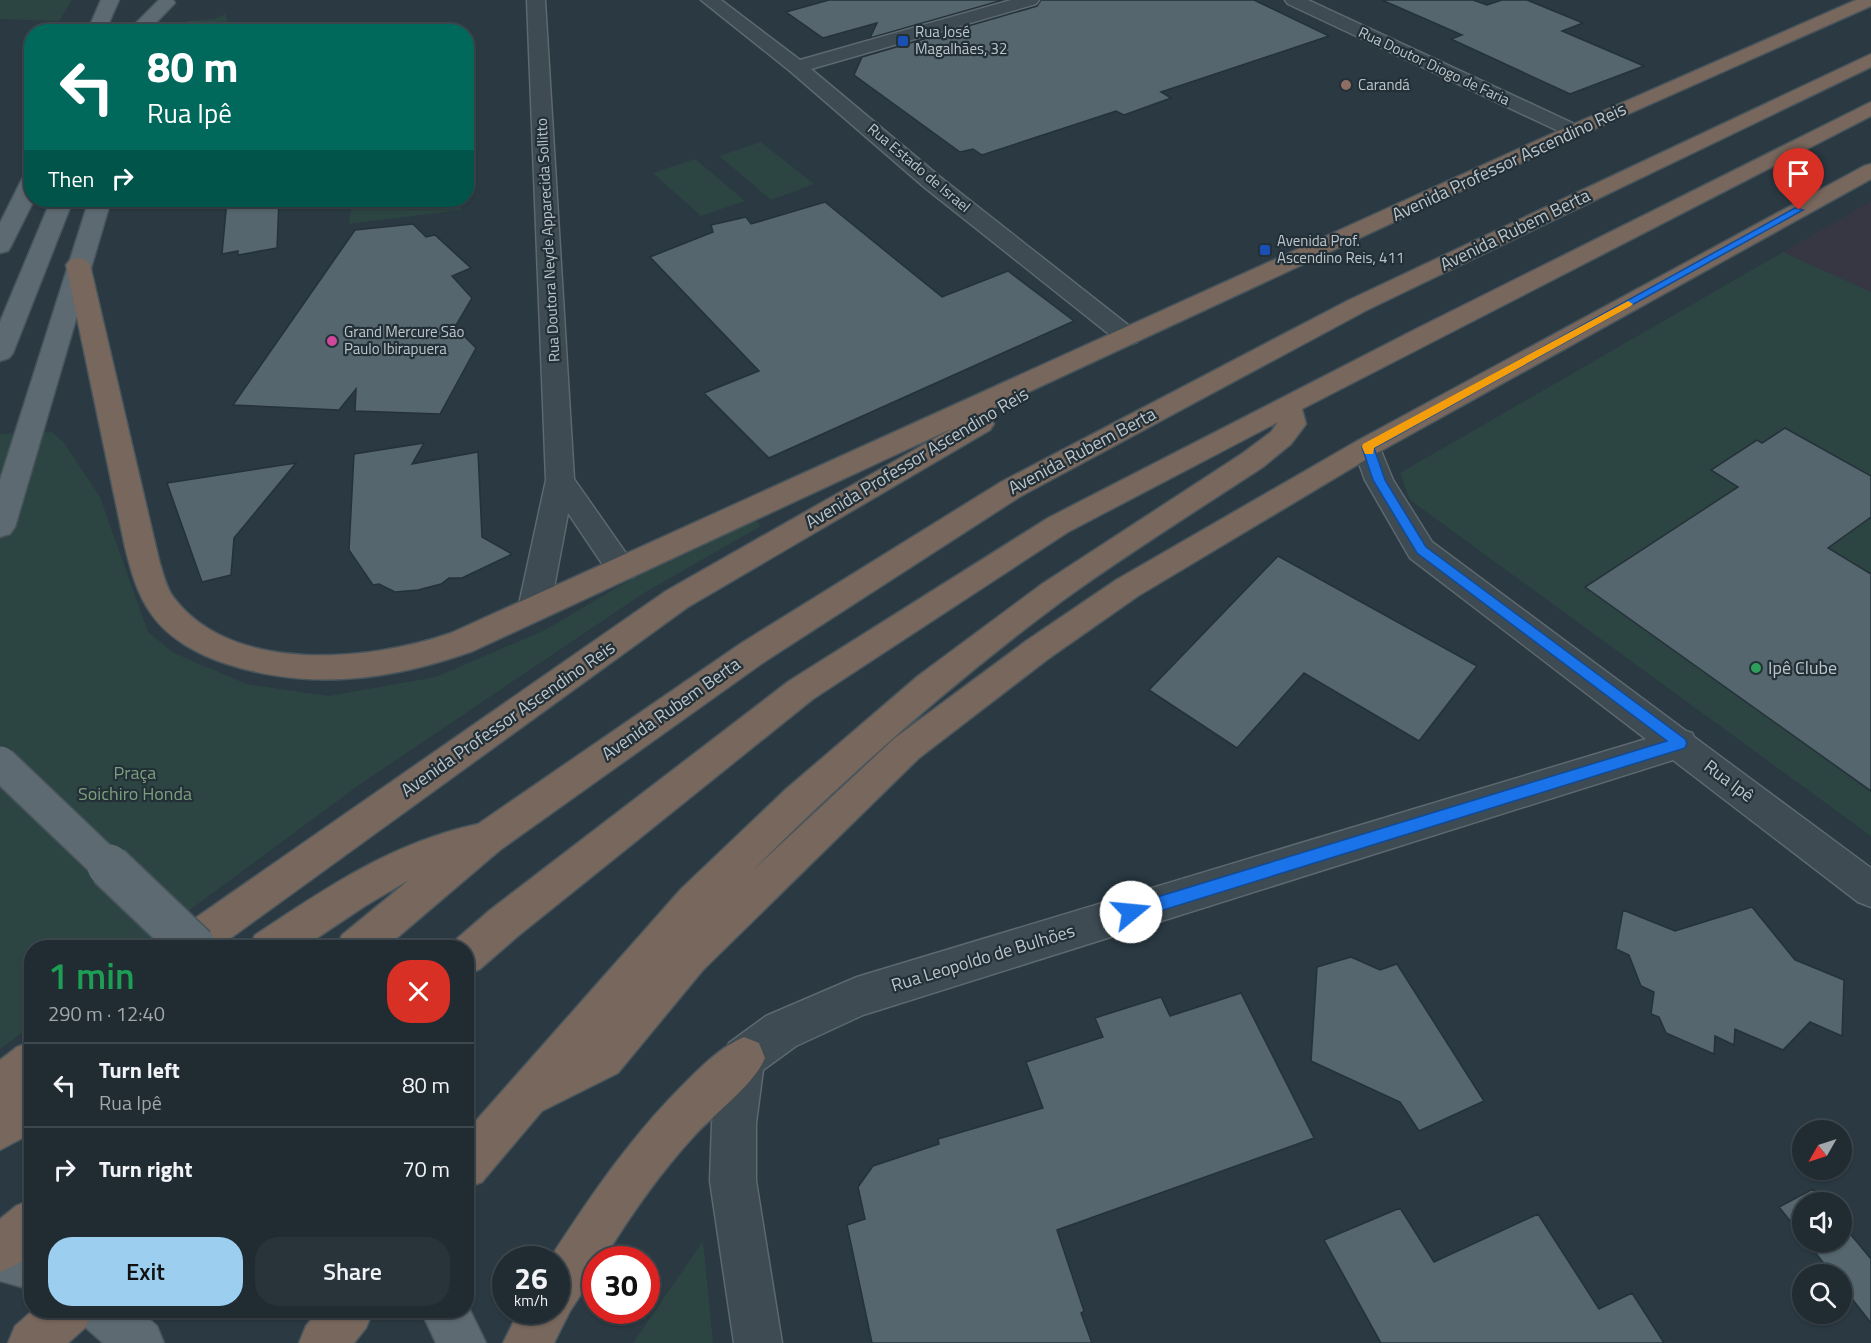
<!DOCTYPE html>
<html lang="en">
<head>
<meta charset="utf-8">
<style>
	body { margin:0; font-family:"Titillium Web",sans-serif; background:#28333a; color:#f1f3f6; height:100vh; display:flex; flex-direction:column; font-size:22px; white-space:nowrap }
	* { box-sizing:border-box; margin:0 }
	p { font-size:20px; color:#a2a7ac }
	.icon { flex:none; width:33px; height:33px; fill:none; stroke:currentColor; stroke-width:2; stroke-linecap:round; stroke-linejoin:round }
	.map { position:relative; flex:1; overflow:hidden }
	.panel { position:absolute; left:24px; top:940px; width:450px; height:378px; display:flex; flex-direction:column; background:#202b32; border-radius:24px; box-shadow:0 2px 4px #0004,0 0 0 2px #3d474d }
	.panel>* { flex:none }
	.hud { position:absolute; left:24px; top:24px; width:450px; height:183px; border-radius:24px; box-shadow:0 2px 4px #0004,0 0 0 2px #3d474d; background:#00695c; color:#fff; overflow:hidden }
	.needle { width:39px; rotate:231deg }
	.buttons { position:absolute; left:1792px; top:1120px; display:grid; gap:12px }
	.buttons a { display:grid; place-items:center; width:60px; height:60px; border-radius:50%; background:#202b32; box-shadow:0 2px 4px #0004,0 0 0 2px #3d474d; font-size:30px }
	.speed { position:absolute; left:492px; top:1246px; display:flex; gap:12px; font-size:30px; font-weight:700; text-align:center }
	.speed>* { display:grid; place-content:center; width:78px; height:78px; border-radius:50%; background:#202b32; box-shadow:0 2px 4px #0004,0 0 0 2px #3d474d; line-height:1 }
	.speed small { font-size:15px; font-weight:400 }
	.speed .limit { border:9px solid #d22; background:#fff; color:#111 }
	.pin { position:absolute; display:grid; place-items:center; width:51px; height:51px; color:#fff; margin:-62px -26px; border-radius:50% 50% 50% 0; rotate:-45deg; box-shadow:0 0 6px #0007 }
	.pin .icon { rotate:45deg }
	.me { position:absolute; width:66px; margin:-33px; rotate:73deg; stroke-linejoin:round; filter:drop-shadow(0 0 4px #0008) }
	.turn { display:flex; align-items:center; gap:21px; height:126px; padding:0 24px; font-size:27px }
	.turn .icon { width:78px; height:78px; stroke-width:2.5 }
	.turn b { display:block; font-size:42px; line-height:51px }
	.then { display:flex; align-items:center; height:57px; padding:0 24px; background:#0003; gap:12px; font-size:22px }
	.round { display:grid; place-items:center; flex:none; width:63px; height:63px; border-radius:24px; background:#28333a }
	.overview { display:flex; align-items:center; justify-content:space-between; height:102px; padding:0 24px }
	h1 { font-size:36px; font-weight:600; line-height:45px; color:#1e9e55 }
	.button { display:flex; gap:12px; margin-top:auto; padding:12px 24px }
	.button a { flex:1; height:69px; border-radius:24px; background:#9ccef0; color:#111; font-size:24px; font-weight:600; line-height:69px; text-align:center }
	.button a+a { background:#28333a; color:#f1f3f6 }
	ul { padding:0; list-style:none }
	li { display:flex; align-items:center; gap:18px; height:84px; padding:0 24px; border-top:2px solid #3d474d }
	li div { flex:1 }
	li b { display:block; font-size:22px }
	li em { font-style:normal }
	.map>svg:first-child { display:block }
	.medical { fill:#363743 }
	.green { fill:#2d4542 }
	.building { fill:#56666e; stroke:#253239; stroke-width:1.5 }
	.lines { fill:none; stroke-linecap:round; stroke-linejoin:round }
	.minor-casing { stroke:#5d686f; stroke-width:3 }
	.major-casing { stroke:#48545b; stroke-width:3 }
	.highway-casing { stroke:#49555c; stroke-width:3 }
	.minor { fill:#3e4b52; fill-rule:evenodd }
	.major { fill:#5d6a71; fill-rule:evenodd }
	.highway { fill:#77675c; fill-rule:evenodd }
	.major-bridge-far1-casing { stroke:#48545b; stroke-width:36; stroke-linecap:butt }
	.major-bridge-casing { stroke:#48545b; stroke-width:46; stroke-linecap:butt }
	.major-bridge-far1 { stroke:#5d6a71; stroke-width:33 }
	.major-bridge { stroke:#5d6a71; stroke-width:43 }
	.route { fill:#1a73e8; stroke:#114b97; stroke-width:1.5 }
	.slow { fill:#f59e0b }
	.transit-dot { fill:#1a4fb4; stroke:#233037; stroke-width:2 }
	.education-dot { fill:#8d6e63; stroke:#233037; stroke-width:2 }
	.hotel-dot { fill:#d1479c; stroke:#233037; stroke-width:2 }
	.leisure-dot { fill:#2e9e5b; stroke:#233037; stroke-width:2 }
	.labels { text-anchor:middle; stroke-width:4.5; stroke-linejoin:round; paint-order:stroke }
	.far-poi-label { font-size:15px; fill:#bcc5cc; stroke:#233037; text-anchor:start }
	.far-street-label { font-size:15px; fill:#bcc5cc; stroke:#233037 }
	.street-label { font-size:18px; fill:#bcc5cc; stroke:#233037 }
	.poi-label { font-size:18px; fill:#bcc5cc; stroke:#233037; text-anchor:start }
	.park-label { font-size:18px; fill:#7c9f7d; stroke:#233037 }
</style>
</head>
<body>
<div class="map">
<svg width="1871" height="1343" viewBox="0 0 1871 1343">
	<rect width="100%" height="100%" fill="#2a3942"/>
	<!-- medical -->
	<path class="medical" d="M 1871,201 L 1871,292 L 1783,252 Z"/>
	<!-- green -->
	<path class="green" d="M 0,0 L 72,0 L 59,21 L 0,19 Z
		M 226,14 L 227,28 L 219,31 L 185,31 L 188,21 L 214,19 Z
		M 761,142 L 814,184 L 771,200 L 719,156 Z
		M 695,159 L 745,201 L 701,216 L 653,173 Z
		M 352,200 L 461,200 L 461,210 L 349,224 Z
		M 1783,252 L 1871,292 L 1871,836 L 1410,500 L 1400,473 Z
		M 52,432 L 64,443 L 100,497 L 148,632 L 174,653 L 246,684 L 329,696 L 436,677 L 545,630 L 628,581 L 751,516 L 761,526 L 644,593 L 359,785 L 138,948 L 32,948 L 31,1026 L 0,1049 L 0,434 Z
		M 703,1241 L 713,1343 L 633,1343 Z"/>
	<!-- building -->
	<path class="building" d="M 829,0 L 1003,0 L 870,38 L 877,23 L 823,38 L 786,12 Z
		M 1041,0 L 1254,0 L 1329,36 L 1161,92 L 1171,98 L 1124,115 L 1116,111 L 982,155 L 973,149 L 960,152 L 854,75 L 862,57 L 1037,6 Z
		M 1382,0 L 1473,0 L 1487,5 L 1502,0 L 1527,0 L 1583,23 L 1562,31 L 1644,66 L 1570,94 L 1451,39 L 1462,35 Z
		M 227,200 L 279,200 L 277,248 L 238,255 L 238,251 L 222,254 Z
		M 825,202 L 942,297 L 1008,271 L 1074,321 L 769,458 L 704,393 L 759,371 L 650,257 L 713,232 L 711,225 L 746,217 L 751,224 Z
		M 413,224 L 426,237 L 435,235 L 471,268 L 452,276 L 472,298 L 455,327 L 476,348 L 440,414 L 355,411 L 356,389 L 339,410 L 233,405 L 355,230 Z
		M 1785,428 L 1871,476 L 1871,517 L 1828,548 L 1871,574 L 1871,791 L 1585,587 L 1738,487 L 1711,470 L 1757,440 L 1762,443 Z
		M 424,443 L 412,464 L 478,452 L 482,537 L 512,554 L 462,578 L 449,578 L 441,584 L 418,590 L 395,592 L 379,584 L 373,585 L 349,550 L 354,454 Z
		M 296,463 L 234,538 L 231,575 L 202,582 L 167,483 Z
		M 1278,556 L 1477,666 L 1419,741 L 1304,673 L 1237,748 L 1149,690 Z
		M 1752,907 L 1795,960 L 1844,980 L 1842,1036 L 1810,1022 L 1783,1050 L 1735,1029 L 1734,1045 L 1715,1036 L 1714,1054 L 1666,1033 L 1659,1017 L 1651,1014 L 1654,992 L 1641,986 L 1629,955 L 1616,949 L 1623,910 L 1675,931 Z
		M 1351,957 L 1380,970 L 1397,964 L 1484,1101 L 1419,1131 L 1400,1102 L 1311,1061 L 1317,967 Z
		M 1241,993 L 1314,1138 L 1057,1230 L 1084,1311 L 1081,1313 L 1092,1343 L 872,1343 L 847,1225 L 865,1219 L 858,1187 L 873,1166 L 939,1144 L 938,1139 L 1043,1108 L 1026,1062 L 1103,1037 L 1095,1018 L 1161,997 L 1170,1016 Z
		M 1813,1189 L 1825,1203 L 1803,1203 L 1803,1237 L 1779,1207 Z
		M 1400,1208 L 1434,1262 L 1538,1214 L 1599,1309 L 1632,1293 L 1664,1343 L 1381,1343 L 1324,1240 Z
		M 1842,1224 L 1871,1259 L 1871,1323 L 1842,1286 L 1842,1275 L 1833,1275 L 1807,1242 L 1842,1242 Z"/>
	<g class="lines">
		<!-- minor casing -->
		<g class="minor-casing">
			<path id="minor" d="M 527,0 L 545,0 L 574,479 L 637,569 L 633,577 L 622,580 L 611,577 L 568,513 L 550,609 L 545,617 L 534,621 L 523,617 L 518,609 L 546,480 Z
				M 701,0 L 721,0 L 800,60 L 1011,0 L 1039,0 L 1036,4 L 811,69 L 940,177 L 1137,332 L 1141,337 L 1137,342 L 1128,345 L 1119,342 L 924,187 L 790,71 Z
				M 1285,0 L 1308,0 L 1581,127 L 1584,131 L 1581,135 L 1567,135 L 1288,4 Z
				M 1367,438 L 1377,441 L 1393,480 L 1432,542 L 1686,731 L 1692,733 L 1694,737 L 1871,868 L 1871,907 L 1858,902 L 1673,760 L 863,1015 L 796,1046 L 763,1070 L 756,1123 L 756,1181 L 782,1343 L 734,1343 L 710,1181 L 712,1123 L 723,1058 L 729,1043 L 766,1016 L 857,977 L 1646,739 L 1410,558 L 1365,480 L 1353,447 L 1357,441 Z"/>
		</g>
		<!-- major casing -->
		<g class="major-casing">
			<path id="major" d="M 101,0 L 119,0 L 105,32 L 87,32 Z
				M 159,0 L 173,0 L 175,3 L 147,32 L 127,32 Z
				M 32,175 L 32,200 L 34,200 L 11,246 L 8,251 L 0,253 L 0,223 L 21,181 L 24,176 Z
				M 51,200 L 73,200 L 13,353 L 9,358 L 0,361 L 0,322 Z
				M 89,200 L 111,200 L 15,527 L 10,534 L 0,537 L 0,480 Z
				M 0,1235 L 32,1243 L 32,1290 L 0,1281 Z
				M 466,1302 L 486,1343 L 436,1343 L 421,1311 L 466,1311 Z
				M 79,1311 L 140,1311 L 157,1326 L 164,1343 L 103,1343 L 86,1328 Z"/>
		</g>
		<!-- highway casing -->
		<g class="highway-casing">
			<path id="highway" d="M 1856,0 L 1871,0 L 1871,6 L 1581,135 L 979,415 L 990,418 L 994,424 L 990,430 L 688,607 L 217,948 L 165,948 L 171,935 L 666,591 L 953,428 L 473,651 C 392,680 311,691 227,664 C 199,655 169,639 152,615 C 137,594 131,571 125,547 L 66,265 L 70,260 L 78,258 L 86,260 L 90,265 L 159,560 C 163,573 166,588 174,598 C 233,675 371,661 451,633 L 1567,127 Z
				M 1871,54 L 1871,67 L 1367,310 L 1021,496 L 764,662 L 500,850 L 385,948 L 336,948 L 342,935 L 409,880 L 365,906 L 302,948 L 249,948 L 255,935 C 328,887 391,843 478,824 L 740,644 L 1001,482 L 1349,300 Z
				M 1871,102 L 1871,116 L 1302,409 L 1306,424 L 1291,444 L 1263,467 C 1196,511 1127,554 1062,601 C 952,683 850,773 753,870 L 895,738 L 1026,641 L 1116,580 L 1357,441 L 1864,166 L 1871,164 L 1871,179 L 1377,453 L 1138,596 L 1048,659 L 919,758 L 703,970 L 618,1073 L 542,1111 L 482,1182 L 466,1188 L 466,1132 L 681,889 L 785,790 L 918,676 L 1042,584 L 1243,453 L 1271,432 L 1278,422 L 1068,532 L 813,699 L 518,936 L 480,969 L 466,975 L 466,948 L 450,948 L 452,943 L 490,910 L 789,681 L 1048,518 L 1412,331 Z
				M 744,1037 L 759,1043 L 765,1058 C 754,1085 715,1113 694,1136 C 659,1174 630,1216 603,1260 L 596,1260 L 596,1272 L 570,1311 L 554,1343 L 503,1343 L 519,1311 L 556,1311 L 556,1260 L 549,1260 C 591,1195 634,1132 690,1078 C 706,1062 723,1046 744,1037 Z
				M 32,1041 L 32,1133 L 0,1150 L 0,1060 L 17,1047 Z
				M 32,1199 L 32,1253 L 16,1265 L 0,1272 L 0,1219 L 16,1206 Z
				M 32,1311 L 92,1311 L 85,1328 L 68,1343 L 8,1343 L 15,1326 Z
				M 318,1311 L 373,1311 L 366,1328 L 354,1343 L 299,1343 L 306,1326 Z"/>
		</g>
		<!-- minor -->
		<use href="#minor" class="minor"/>
		<!-- major -->
		<use href="#major" class="major"/>
		<!-- highway -->
		<use href="#highway" class="highway"/>
		<!-- major-bridge-far1 casing -->
		<g class="major-bridge-far1-casing">
			<path id="major-bridge-far1" d="M 0,763 L 110,868"/>
		</g>
		<!-- major-bridge casing -->
		<g class="major-bridge-casing">
			<path id="major-bridge" d="M 109,866 L 195,948"/>
		</g>
		<!-- major-bridge-far1 -->
		<use href="#major-bridge-far1" class="major-bridge-far1"/>
		<!-- major-bridge -->
		<use href="#major-bridge" class="major-bridge"/>
	</g>
	<!-- route -->
	<path class="route" d="M 1795,208 L 1803,210 L 1374,448 L 1385,480 L 1426,547 L 1685,739 L 1687,743 L 1685,748 L 1131,920 L 1126,917 L 1123,912 L 1126,907 L 1131,905 L 1667,741 L 1417,553 L 1373,480 L 1362,447 Z"/>
	<!-- slow -->
	<path class="slow" d="M 1628,301 L 1633,304 L 1631,306 L 1374,448 L 1373,454 L 1365,454 L 1362,447 L 1363,444 Z"/>
	<!-- markers -->
	<g class="transit-dot">
		<rect x="897" y="35" width="12" height="12" rx="3"/>
		<rect x="1259" y="244" width="12" height="12" rx="3"/>
	</g>
	<circle class="education-dot" cx="1346" cy="85" r="6"/>
	<circle class="hotel-dot" cx="332" cy="341" r="6"/>
	<circle class="leisure-dot" cx="1756" cy="668" r="6"/>
	<g class="labels">
		<!-- far-poi labels -->
		<g class="far-poi-label">
			<text x="915" y="37">Rua José<tspan x="915" dy="17">Magalhães, 32</tspan></text>
			<text x="1358" y="90">Carandá</text>
			<text x="1277" y="246">Avenida Prof.<tspan x="1277" dy="17">Ascendino Reis, 411</tspan></text>
			<text x="344" y="337">Grand Mercure São<tspan x="344" dy="17">Paulo Ibirapuera</tspan></text>
		</g>
		<!-- far-street labels -->
		<g class="far-street-label">
			<text transform="translate(1434 66) rotate(25)" y="5">Rua Doutor Diogo de Faria</text>
			<text transform="translate(919 168) rotate(40)" y="5">Rua Estado de Israel</text>
			<text transform="translate(548 240) rotate(-93)" y="5">Rua Doutora Neyde Apparecida Sollitto</text>
		</g>
		<!-- street labels -->
		<g class="street-label">
			<text transform="translate(1509 162) rotate(-25)" y="6">Avenida Professor Ascendino Reis</text>
			<text transform="translate(1515 230) rotate(-26)" y="6">Avenida Rubem Berta</text>
			<text transform="translate(1082 451) rotate(-28)" y="6">Avenida Rubem Berta</text>
			<text transform="translate(917 458) rotate(-31)" y="6">Avenida Professor Ascendino Reis</text>
			<text transform="translate(671 709) rotate(-35)" y="6">Avenida Rubem Berta</text>
			<text transform="translate(508 719) rotate(-35)" y="6">Avenida Professor Ascendino Reis</text>
			<text transform="translate(1729 781) rotate(37)" y="6">Rua Ipê</text>
			<text transform="translate(983 958) rotate(-17)" y="6">Rua Leopoldo de Bulhões</text>
		</g>
		<!-- poi labels -->
		<g class="poi-label">
			<text x="1768" y="674">Ipê Clube</text>
		</g>
		<!-- park labels -->
		<g class="park-label">
			<text x="135" y="779">Praça<tspan x="135" dy="21">Soichiro Honda</tspan></text>
		</g>
	</g>
</svg>
<div class="buttons">
<a><svg class="needle" viewBox="-14 -14 28 28"><path d="M0-13l5 13h-10z" fill="#e53935"/><path d="M0 13l5-13h-10z" fill="#a2a7ac"/></svg></a>
<a><svg class="icon" aria-label="sound" viewBox="0 0 24 24"><path d="M4 9h4l5-4v14l-5-4H4zM17 9q2 3 0 6"/></svg></a>
<a><svg class="icon" aria-label="search" viewBox="0 0 24 24"><circle cx="10" cy="10" r="6"/><path d="M15 15l6 6"/></svg></a>
</div>
<div class="speed"><div>26<small>km/h</small></div><div class="limit">30</div></div>
<div class="pin" style="left:1799px;top:210px;background:#d93025"><svg class="icon" aria-label="arrive" viewBox="0 0 24 24"><path d="M6 21V4h12l-3 4 3 4H6"/></svg></div>
<svg class="me" style="left:1131px;top:912px" viewBox="-20 -20 40 40"><circle r="19" fill="#fff"/><path d="M0-13L10 11 0 6-10 11z" fill="#1a73e8"/></svg>
<div class="hud">
<div class="turn"><svg class="icon" aria-label="left" viewBox="0 0 24 24"><path d="M17 20v-9H6M10 6l-5 5 5 5"/></svg><div><b>80 m</b>Rua Ipê</div></div>
<div class="then">Then<svg class="icon" aria-label="right" viewBox="0 0 24 24"><path d="M7 20v-9h11M14 6l5 5-5 5"/></svg></div>
</div>
<section class="panel">
<div class="overview"><div><h1>1 min</h1><p>290 m · 12:40</p></div><a class="round" style="background:#d93025;color:#fff"><svg class="icon" aria-label="close" viewBox="0 0 24 24"><path d="M6 6l12 12M18 6L6 18"/></svg></a></div>
<ul>
<li><svg class="icon" aria-label="left" viewBox="0 0 24 24"><path d="M17 20v-9H6M10 6l-5 5 5 5"/></svg><div><b>Turn left</b><p>Rua Ipê</p></div><em>80 m</em></li>
<li><svg class="icon" aria-label="right" viewBox="0 0 24 24"><path d="M7 20v-9h11M14 6l5 5-5 5"/></svg><div><b>Turn right</b></div><em>70 m</em></li>
</ul>
<div class="button"><a>Exit</a><a>Share</a></div>
</section>
</div>
</body>
</html>
